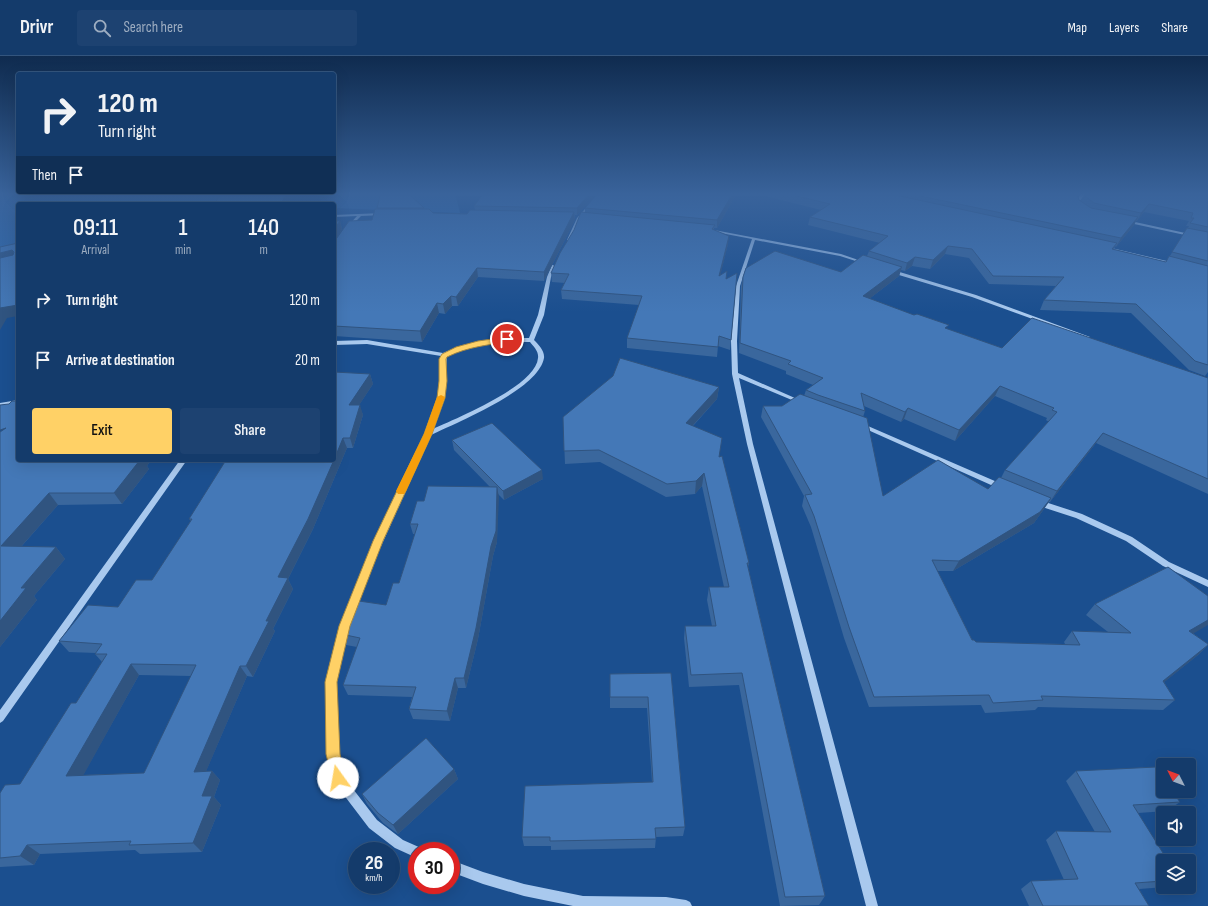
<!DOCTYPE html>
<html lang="en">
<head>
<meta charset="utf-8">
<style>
	body { margin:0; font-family:"Sofia Sans Condensed",sans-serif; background:#1d4271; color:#f1f3f6; height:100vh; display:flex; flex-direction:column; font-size:15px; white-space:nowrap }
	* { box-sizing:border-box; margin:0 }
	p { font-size:13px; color:#9dadc1 }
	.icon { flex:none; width:22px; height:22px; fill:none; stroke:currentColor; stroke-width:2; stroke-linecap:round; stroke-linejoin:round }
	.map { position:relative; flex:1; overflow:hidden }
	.side { position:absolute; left:16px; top:146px; width:320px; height:260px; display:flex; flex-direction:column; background:#143b6b; border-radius:4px; box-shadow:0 4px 16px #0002,0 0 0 1px #33557e }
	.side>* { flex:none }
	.top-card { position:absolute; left:16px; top:16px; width:320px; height:122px; border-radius:4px; box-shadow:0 4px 16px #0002,0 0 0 1px #33557e; background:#143b6b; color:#f1f3f6; overflow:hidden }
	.needle { width:26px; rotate:312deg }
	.fabs { position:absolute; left:1156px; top:702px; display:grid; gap:8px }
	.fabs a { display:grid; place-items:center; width:40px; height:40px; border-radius:4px; background:#143b6b; box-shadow:0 4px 16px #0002,0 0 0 1px #33557e; font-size:20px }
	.speed { position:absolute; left:348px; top:786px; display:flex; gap:8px; font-size:20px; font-weight:700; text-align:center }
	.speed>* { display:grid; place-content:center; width:52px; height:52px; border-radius:50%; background:#143b6b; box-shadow:0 4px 16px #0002,0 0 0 1px #33557e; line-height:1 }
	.speed small { font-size:10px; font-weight:400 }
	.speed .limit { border:6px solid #d22; background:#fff; color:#111 }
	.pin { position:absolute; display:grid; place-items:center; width:34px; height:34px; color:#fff; margin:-17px; border:2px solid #fff; border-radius:50%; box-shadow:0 1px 4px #0007 }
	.me { position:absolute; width:44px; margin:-22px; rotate:347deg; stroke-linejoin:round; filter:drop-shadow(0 0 3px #0008) }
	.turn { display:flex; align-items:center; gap:14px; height:84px; padding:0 16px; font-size:18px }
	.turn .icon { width:52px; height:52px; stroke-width:2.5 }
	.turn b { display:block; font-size:28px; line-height:34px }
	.then { display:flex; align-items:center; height:38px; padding:0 16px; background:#0003; gap:8px; font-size:15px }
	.eta { display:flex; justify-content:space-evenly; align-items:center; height:68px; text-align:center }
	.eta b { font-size:24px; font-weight:600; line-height:28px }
	.button { display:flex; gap:8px; margin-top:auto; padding:8px 16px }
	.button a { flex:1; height:46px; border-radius:4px; background:#ffd166; color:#111; font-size:16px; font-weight:600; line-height:46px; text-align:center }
	.button a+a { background:#1d4271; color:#f1f3f6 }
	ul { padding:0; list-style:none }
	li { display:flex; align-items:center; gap:12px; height:60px; padding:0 16px }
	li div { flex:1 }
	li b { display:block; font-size:15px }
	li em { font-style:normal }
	header { display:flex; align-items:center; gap:24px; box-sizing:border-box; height:56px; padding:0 20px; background:#143b6b; border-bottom:1px solid #33557e }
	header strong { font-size:19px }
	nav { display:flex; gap:22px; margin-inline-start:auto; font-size:14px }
	.search { width:280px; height:36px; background:#1d4271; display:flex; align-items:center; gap:10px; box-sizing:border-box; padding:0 14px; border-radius:4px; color:#9dadc1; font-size:15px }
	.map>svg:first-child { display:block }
	.green { fill:#2e69ad }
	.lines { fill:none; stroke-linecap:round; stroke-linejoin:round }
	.minor { fill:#a9c9ee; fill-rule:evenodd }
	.wall { fill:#3a679d; fill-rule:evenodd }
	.shaded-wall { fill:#305480 }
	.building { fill:#4478b7; stroke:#305480; fill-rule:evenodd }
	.route { fill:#ffd166; stroke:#a68842 }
	.slow { fill:#f59e0b }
</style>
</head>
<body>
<header>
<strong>Drivr</strong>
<div class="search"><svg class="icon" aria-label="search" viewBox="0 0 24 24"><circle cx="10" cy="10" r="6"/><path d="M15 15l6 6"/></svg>Search here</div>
<nav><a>Map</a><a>Layers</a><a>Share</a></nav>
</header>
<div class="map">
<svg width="1208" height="850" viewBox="0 0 1208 850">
	<rect width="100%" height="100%" fill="#1b4f8f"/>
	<!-- green -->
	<path class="green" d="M 0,137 L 307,137 L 230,140 L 214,148 L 18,148 L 18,196 L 0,200 Z
		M 319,137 L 455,137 L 460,157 L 334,152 L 334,148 L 321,148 Z"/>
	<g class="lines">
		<!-- minor -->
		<path class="minor" d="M 599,137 L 603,137 L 581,162 L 571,184 L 568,185 L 567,184 L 577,162 Z
			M 1082,137 L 1086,137 L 1079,146 L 1082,151 L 1080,152 L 1075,146 Z
			M 382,157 L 384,158 L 383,159 L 361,160 L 349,172 L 347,171 L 357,160 L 334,161 L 334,159 Z
			M 1126,164 L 1208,182 L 1208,184 L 1125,166 L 1125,164 Z
			M 709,173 L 841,198 L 867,207 L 865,208 L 840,200 L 755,184 L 740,230 L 737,285 L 738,317 L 804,346 L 801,348 L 799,347 L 739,322 L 753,388 L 878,850 L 866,850 L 747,388 L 732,318 L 731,285 L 736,230 L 752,183 L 710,175 L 709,175 Z
			M 1103,190 L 1171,206 L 1173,207 L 1171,208 L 1103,192 Z
			M 552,209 L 556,210 L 551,221 L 544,259 L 534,284 C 538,288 545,295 544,302 C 538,334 458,366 431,379 L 364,528 L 348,570 L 336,626 L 338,698 L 343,720 L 377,764 L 403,784 L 421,792 L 422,795 L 417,795 L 417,802 L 395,792 L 369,772 L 334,726 L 328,698 L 326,626 L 340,570 L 356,528 L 425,378 L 438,342 L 441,300 L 367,288 L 334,289 L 334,285 L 367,284 L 443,297 L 463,289 L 487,284 L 509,282 L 529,282 L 538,259 L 547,221 ZM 509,286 L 530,286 C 533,290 539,295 538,302 C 536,330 457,362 433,373 L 444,342 L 447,300 L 476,289 Z
			M 889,214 L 893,214 L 976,239 L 1090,281 L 1087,283 L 1085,282 L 972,241 L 889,216 Z
			M 18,344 L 18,348 L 0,351 L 0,347 Z
			M 861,367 L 1004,429 L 1006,431 L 1002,433 L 1000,433 L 859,370 L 858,369 L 859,368 Z
			M 180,404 L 187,404 L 3,665 L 0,667 L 0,654 Z
			M 1039,444 L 1082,458 L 1132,481 L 1169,506 L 1208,524 L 1208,531 L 1163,510 L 1126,485 L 1076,462 L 1036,449 L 1035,447 Z
			M 451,804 L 483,816 L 524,828 L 583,840 L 666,841 L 686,844 L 690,846 L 692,850 L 573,850 L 524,840 L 483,828 L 451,816 Z"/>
	</g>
	<!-- wall -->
	<path class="wall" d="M 484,137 L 597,137 L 577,159 L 575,159 L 575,164 L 544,225 L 478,221 L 458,250 L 452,250 L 445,258 L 439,257 L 422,286 L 334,280 L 334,165 L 340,165 L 342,173 L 335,186 L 372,164 L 377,152 L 424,152 L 433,157 L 467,158 L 475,154 L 474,150 Z
		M 598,137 L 737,137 L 717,172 L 714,172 L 714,174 L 728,188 L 720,219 L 726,223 L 731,284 L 730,294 L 718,290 L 717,301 L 627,292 L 627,282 L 639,249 L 562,243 L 561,234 L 565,227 L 552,226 L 551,217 L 585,157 L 585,152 Z
		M 753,137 L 1080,137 L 1078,140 L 1079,144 L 1081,145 L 1084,139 L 1208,137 L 1208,316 L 1205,320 L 1189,314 L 1131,257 L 1040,254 L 1044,244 L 1056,230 L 989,228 L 969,202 L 945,198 L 930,213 L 912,210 L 905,215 L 901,214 L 899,220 L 869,243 L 947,273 L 1002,292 L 1208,322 L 1208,438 L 1096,387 L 1050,446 L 1049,446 L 1034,467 L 953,515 L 937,515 L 972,584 L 976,586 L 1065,588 L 1064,586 L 1072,575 L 1108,576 L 1086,559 L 1095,548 L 1193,577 L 1208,589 L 1198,599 L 1164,626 L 1175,644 L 1163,654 L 1038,651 L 1035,654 L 985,657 L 981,649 L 869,651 L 844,582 L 811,471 L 802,450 L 804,440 L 761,361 L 763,350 L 782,350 L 804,340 L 806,334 L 813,329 L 786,318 L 786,315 L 739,297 L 741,230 L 743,221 L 841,216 L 867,200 L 869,195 L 880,187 L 808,169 L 810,161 L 821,154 ZM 1144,156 L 1189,165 L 1186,170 L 1189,170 L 1166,206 L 1114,193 L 1115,190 L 1116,191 L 1134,169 L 1136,165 L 1137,165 ZM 995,340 L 1047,362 L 1046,364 L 1049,366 L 1005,414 L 1001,422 L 988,433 L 883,440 L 863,361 L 865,355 L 864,350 L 901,366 L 904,363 L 955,385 Z
		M 370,318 L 373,328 L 359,349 L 363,359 L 353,392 L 347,392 L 313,473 L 288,523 L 293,533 L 273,573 L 275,575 L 253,621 L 247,620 L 206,715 L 212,715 L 220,724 L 214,741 L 221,749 L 202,796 L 140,798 L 135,794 L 40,798 L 34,809 L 0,811 L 0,737 L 20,728 L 76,647 L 102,606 L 95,598 L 96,597 L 69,596 L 59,585 L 118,551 L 152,524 L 191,465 L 189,463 L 334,404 ZM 139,619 L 191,620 L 144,717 L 83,719 Z
		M 719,331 L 717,343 L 693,370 L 719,401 L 749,507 L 748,511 L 825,840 L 819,849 L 780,850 L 739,629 L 689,631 L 684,582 L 685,570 L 712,570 L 707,544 L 709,531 L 724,531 L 702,430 L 695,438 L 666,441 L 600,406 L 565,408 L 563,361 Z
		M 452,384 L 543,423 L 504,444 L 498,438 L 497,486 L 493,500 L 478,583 L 466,632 L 458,632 L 450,665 L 413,663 L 409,653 L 412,641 L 348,639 L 343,629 L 357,591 L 346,589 L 341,578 L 386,549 L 399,527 L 415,478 L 413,478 L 410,468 L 424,445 L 490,431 L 454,394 Z
		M 18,404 L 151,404 L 147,410 L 149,413 L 122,448 L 58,449 L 21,491 L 56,491 L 65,503 L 34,540 L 37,544 L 0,591 Z
		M 671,617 L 685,771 L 683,780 L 656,781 L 655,792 L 551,794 L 551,790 L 524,790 L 522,781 L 652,726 L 647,652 L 610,652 L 610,618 Z
		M 454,713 L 458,723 L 398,778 L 383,767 L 367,748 L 362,738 Z
		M 1076,715 L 1180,746 L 1167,755 L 1138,757 L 1163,805 L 1163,831 L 1166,831 L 1139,833 L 1149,850 L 1029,850 L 1021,833 L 1031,825 L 1064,824 L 1046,784 L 1056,775 L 1095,776 L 1066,725 Z"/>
	<!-- shaded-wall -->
	<path class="shaded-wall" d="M 287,137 L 292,137 L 293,140 L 288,148 L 281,148 Z
		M 590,137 L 597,137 L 577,159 L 577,152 Z
		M 733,137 L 737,137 L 717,172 L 717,164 Z
		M 1149,148 L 1144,156 L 1137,165 L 1141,157 Z
		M 574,156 L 575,164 L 544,225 L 544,216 Z
		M 1138,161 L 1134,169 L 1116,191 L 1121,182 Z
		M 340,165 L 342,173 L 335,185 L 334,193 L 334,173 Z
		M 729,180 L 728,188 L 718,229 L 719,220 Z
		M 948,190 L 945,198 L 930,213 L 933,204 Z
		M 12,194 L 18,204 L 0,208 L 0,197 Z
		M 915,201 L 912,210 L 905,215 L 907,207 Z
		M 902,211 L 899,220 L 860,250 L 863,240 Z
		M 477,212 L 478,221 L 458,250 L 456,241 Z
		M 451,240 L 452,250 L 445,258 L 443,248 Z
		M 437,247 L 439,257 L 422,286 L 420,275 Z
		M 18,249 L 18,260 L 7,262 L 0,274 L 0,252 Z
		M 370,318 L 373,328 L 352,360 L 349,349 Z
		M 1000,330 L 995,340 L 955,385 L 959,374 Z
		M 719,331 L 717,343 L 684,379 L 686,367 Z
		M 360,349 L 363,359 L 353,392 L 350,382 Z
		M 908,352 L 904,363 L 901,366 L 905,356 Z
		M 1103,377 L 1096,387 L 1050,446 L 1057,435 Z
		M 343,382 L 347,392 L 313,473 L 288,523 L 293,533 L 273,573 L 275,575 L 253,621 L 246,610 L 266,565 L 278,521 Z
		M 139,404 L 151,404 L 147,410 L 149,413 L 122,448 L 114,437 Z
		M 542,414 L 543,423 L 504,444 L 503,435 Z
		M 704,417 L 702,430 L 695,438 L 696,425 Z
		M 497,431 L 499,441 L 497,486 L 493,500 L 478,583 L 466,632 L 464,622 Z
		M 49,437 L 58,449 L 11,502 L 1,490 Z
		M 1051,442 L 1044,453 L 1034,467 L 953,515 L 959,505 Z
		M 56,491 L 65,503 L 34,540 L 37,544 L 0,591 L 0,565 L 21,532 Z
		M 1208,564 L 1208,569 L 1179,586 L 1189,575 Z
		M 1208,589 L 1198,599 L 1152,636 L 1163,625 Z
		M 131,608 L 139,619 L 78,729 L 66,720 Z
		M 240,610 L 247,620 L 202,725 L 194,716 Z
		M 455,622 L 458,632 L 450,665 L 447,655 Z
		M 454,713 L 458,723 L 398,778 L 393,769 Z
		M 212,715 L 220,724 L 214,741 L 221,749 L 202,796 L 193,787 L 202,740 Z
		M 27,789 L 40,798 L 34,809 L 20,800 Z"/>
	<!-- building -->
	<path class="building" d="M 222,137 L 287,137 L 281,148 L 214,148 Z
		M 396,137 L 408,137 L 424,152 L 377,152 L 380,140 Z
		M 484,137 L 590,137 L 577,152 L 474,150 Z
		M 598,137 L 733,137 L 717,164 L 585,152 Z
		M 784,137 L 886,137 L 1117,187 L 1112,193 L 1166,206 L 1169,200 L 1208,210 L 1208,309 L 1195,305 L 1136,248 L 1044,244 L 1064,221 L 993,220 L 972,193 L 948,190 L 933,204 L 915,201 L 907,207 L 869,195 L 888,180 L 810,161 L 830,148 Z
		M 906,137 L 1078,137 L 1077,138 L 1079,144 L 1091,152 L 1138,161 L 1121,182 Z
		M 1086,137 L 1208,137 L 1208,171 L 1190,167 L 1194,162 L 1191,162 L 1193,157 L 1149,148 L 1141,157 L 1094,147 L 1084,139 Z
		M 375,153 L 429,153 L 433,157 L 467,158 L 470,154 L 574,156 L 544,216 L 477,212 L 456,241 L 451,240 L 443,248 L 437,247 L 420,275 L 334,270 L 334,186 L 349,165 L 372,164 Z
		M 581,156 L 715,169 L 712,173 L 729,180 L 719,220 L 727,215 L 726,223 L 737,217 L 731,284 L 719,280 L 718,291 L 627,282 L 642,240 L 561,234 L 569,218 L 551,217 L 560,197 L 574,174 Z
		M 334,165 L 340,165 L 334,173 Z
		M 1187,172 L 1208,176 L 1208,205 L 1172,196 Z
		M 18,187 L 18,249 L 0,252 L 0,202 L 13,199 L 14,196 L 12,194 L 0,197 L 0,191 Z
		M 775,195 L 841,216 L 863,199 L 902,211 L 863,240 L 914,259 L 917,258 L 949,269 L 945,272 L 1002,292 L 1032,262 L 1208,322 L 1208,423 L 1103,377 L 1057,435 L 1005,414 L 1057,356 L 1052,354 L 1054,352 L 1000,330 L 959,374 L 908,352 L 905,356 L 861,337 L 865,355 L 818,339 L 806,334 L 823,322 L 788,308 L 791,305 L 740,287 L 743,221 L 746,212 Z
		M 620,302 L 719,331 L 686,367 L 722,382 L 719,401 L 722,400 L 749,507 L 747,507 L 825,840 L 785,841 L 742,617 L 691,619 L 685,570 L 716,570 L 709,531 L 729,531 L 704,417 L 696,425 L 667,428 L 599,394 L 564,395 L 563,361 L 613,320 Z
		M 334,316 L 370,318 L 349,349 L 360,349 L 350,382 L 343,382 L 334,404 Z
		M 800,338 L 867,362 L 883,440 L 938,404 L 988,433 L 999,421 L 1051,442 L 1040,456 L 959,505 L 932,504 L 972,584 L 974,584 L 976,586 L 1080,589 L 1072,575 L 1131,577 L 1095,548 L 1168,511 L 1208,540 L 1208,564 L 1189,575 L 1208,588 L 1208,589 L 1163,625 L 1175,644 L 1041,640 L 1043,644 L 993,647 L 989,639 L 874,641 L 849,571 L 814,460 L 805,439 L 812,438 L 763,350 L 782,350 Z
		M 12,345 L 18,345 L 18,404 L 140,404 L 114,437 L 49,437 L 1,490 L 56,491 L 21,532 L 26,532 L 0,565 L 0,376 L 6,372 L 0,374 L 0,349 L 9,348 Z
		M 492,367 L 542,414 L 503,435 L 452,384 Z
		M 226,404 L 334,404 L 308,463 L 278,521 L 288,522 L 266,565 L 269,565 L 246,610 L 240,610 L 194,716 L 212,715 L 202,740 L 212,740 L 193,787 L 129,789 L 131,785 L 27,789 L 20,800 L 0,802 L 0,737 L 5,729 L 20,728 L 71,647 L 76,647 L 107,598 L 95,598 L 102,588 L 59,585 L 88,549 L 118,551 L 136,524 L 152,524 L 192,463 L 189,463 ZM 131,608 L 196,609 L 144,717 L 66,720 Z
		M 428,430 L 497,431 L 496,475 L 491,490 L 476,572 L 464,622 L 455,622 L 447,655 L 409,653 L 416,631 L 343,629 L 360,582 L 341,578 L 359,545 L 386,549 L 393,527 L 399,527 L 418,468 L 410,468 L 417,445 L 424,445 Z
		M 671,617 L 685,771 L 655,772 L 656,783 L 550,785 L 550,781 L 522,781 L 525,730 L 653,726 L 648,641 L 610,641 L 610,618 Z
		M 426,682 L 454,713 L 393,769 L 378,757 L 362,738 Z
		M 1156,711 L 1163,721 L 1163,735 L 1172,735 L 1180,746 L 1133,749 L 1168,805 L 1163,805 L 1163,825 L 1135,827 L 1149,850 L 1043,850 L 1031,825 L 1078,823 L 1056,775 L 1111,776 L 1076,715 Z"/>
	<!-- sky -->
	<linearGradient id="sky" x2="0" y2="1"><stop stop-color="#0f2b4f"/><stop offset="0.54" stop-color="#39639b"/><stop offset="1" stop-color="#39639b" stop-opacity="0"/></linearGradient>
	<rect width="1208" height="256" fill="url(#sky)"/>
	<!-- route -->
	<path class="route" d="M 507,281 L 509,282 L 509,285 C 486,290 470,290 447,301 L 446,303 L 447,325 L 445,342 L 432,378 L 383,485 L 350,570 L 337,626 L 340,698 L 345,722 L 343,727 L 338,729 L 333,727 L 326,698 L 325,626 L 339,570 L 373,485 L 424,378 L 437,342 L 439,325 L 439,303 L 442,298 L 456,291 L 478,285 Z"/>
	<!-- slow -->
	<path class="slow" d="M 441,339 L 445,341 L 432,378 L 406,435 L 404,438 L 398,438 L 396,435 L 424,378 L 437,341 Z"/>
</svg>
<div class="fabs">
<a><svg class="needle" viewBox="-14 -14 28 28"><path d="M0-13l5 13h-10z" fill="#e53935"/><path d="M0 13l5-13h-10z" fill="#9dadc1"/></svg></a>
<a><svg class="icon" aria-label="sound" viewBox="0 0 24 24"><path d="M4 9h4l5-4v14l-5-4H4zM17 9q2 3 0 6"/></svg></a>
<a><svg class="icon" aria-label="layers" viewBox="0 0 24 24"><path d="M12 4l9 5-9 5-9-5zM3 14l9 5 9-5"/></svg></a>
</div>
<div class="speed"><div>26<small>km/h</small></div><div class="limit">30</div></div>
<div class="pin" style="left:507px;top:283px;background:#d93025"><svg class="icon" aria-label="arrive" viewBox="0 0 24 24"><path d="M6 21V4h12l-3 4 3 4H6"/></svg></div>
<svg class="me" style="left:338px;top:722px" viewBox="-20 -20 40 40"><circle r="19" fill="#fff"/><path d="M0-13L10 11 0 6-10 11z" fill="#ffd166"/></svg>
<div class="top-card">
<div class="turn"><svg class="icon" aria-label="right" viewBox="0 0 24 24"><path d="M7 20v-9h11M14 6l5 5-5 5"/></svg><div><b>120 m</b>Turn right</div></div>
<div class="then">Then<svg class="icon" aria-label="arrive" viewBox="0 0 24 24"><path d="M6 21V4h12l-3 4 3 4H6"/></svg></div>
</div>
<section class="side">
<div class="eta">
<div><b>09:11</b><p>Arrival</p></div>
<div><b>1</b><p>min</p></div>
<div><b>140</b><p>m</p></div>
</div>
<ul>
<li><svg class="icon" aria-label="right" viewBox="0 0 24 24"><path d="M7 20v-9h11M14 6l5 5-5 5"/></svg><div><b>Turn right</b></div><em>120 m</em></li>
<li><svg class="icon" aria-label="arrive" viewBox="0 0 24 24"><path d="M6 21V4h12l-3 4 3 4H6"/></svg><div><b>Arrive at destination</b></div><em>20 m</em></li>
</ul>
<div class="button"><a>Exit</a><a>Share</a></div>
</section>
</div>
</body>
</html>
